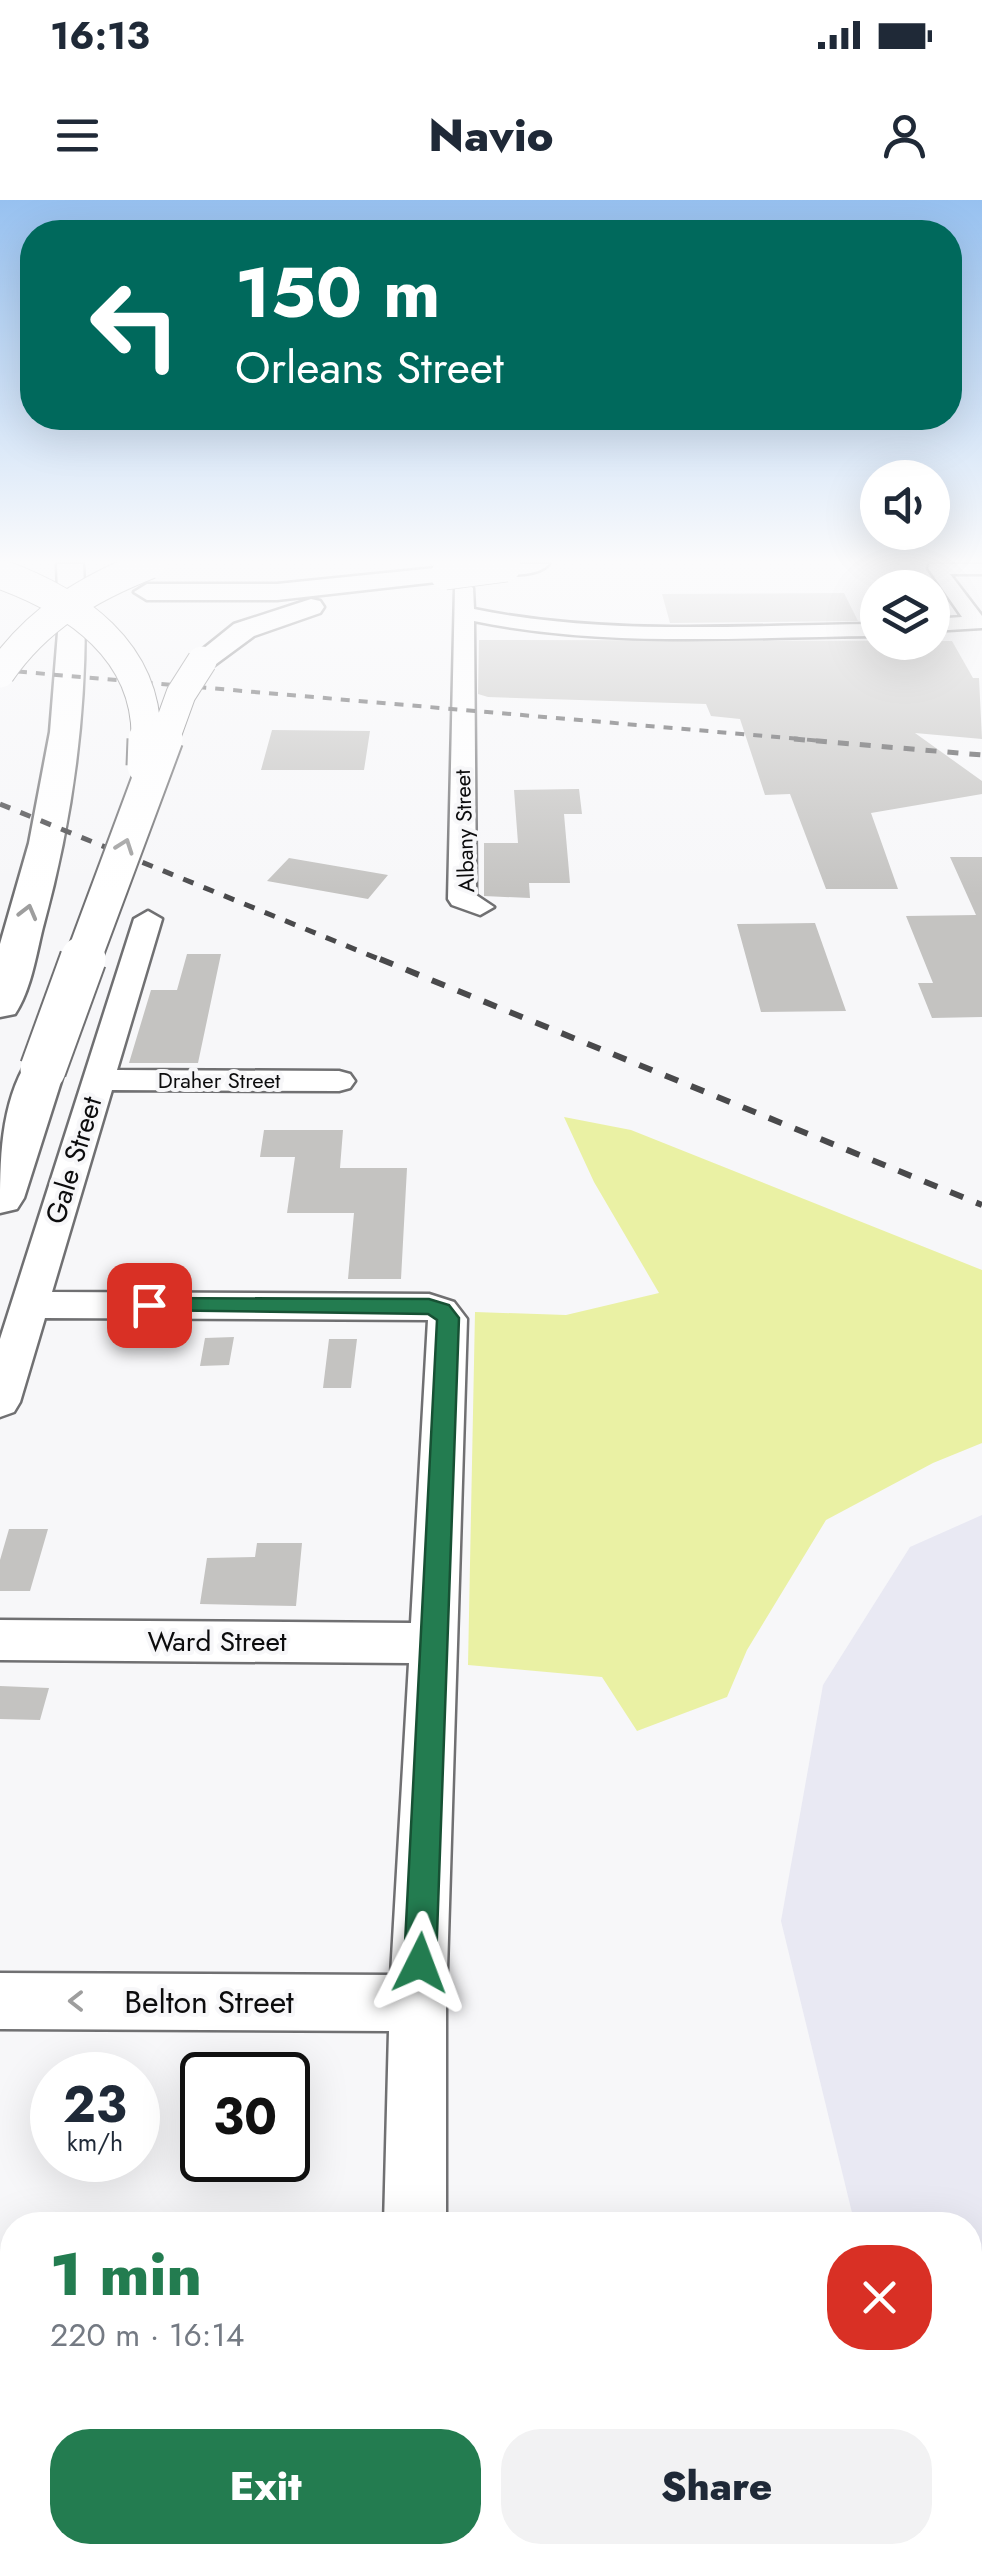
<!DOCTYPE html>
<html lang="en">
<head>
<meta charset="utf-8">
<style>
	body { margin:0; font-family:Jost,sans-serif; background:#f2f2f3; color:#1f2937; height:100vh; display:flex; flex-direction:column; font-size:38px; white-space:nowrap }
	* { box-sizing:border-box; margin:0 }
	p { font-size:32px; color:#747a83 }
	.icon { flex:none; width:55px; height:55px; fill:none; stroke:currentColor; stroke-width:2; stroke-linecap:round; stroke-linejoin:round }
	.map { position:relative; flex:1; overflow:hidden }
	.drawer { position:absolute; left:0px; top:2012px; width:982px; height:352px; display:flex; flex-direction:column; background:#fff; border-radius:40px 40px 0 0; box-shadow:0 10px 40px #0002 }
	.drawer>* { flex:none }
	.hud { position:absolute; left:20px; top:20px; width:942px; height:210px; border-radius:40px; box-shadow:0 10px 40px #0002; background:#00695c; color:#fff; overflow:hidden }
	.controls { position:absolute; left:860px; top:260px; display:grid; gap:20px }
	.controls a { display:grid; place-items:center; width:90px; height:90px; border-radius:50%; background:#fff; box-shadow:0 10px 40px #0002; font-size:50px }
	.speed { position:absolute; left:30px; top:1852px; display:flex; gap:20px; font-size:50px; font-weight:700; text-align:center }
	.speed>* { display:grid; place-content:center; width:130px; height:130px; border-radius:50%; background:#fff; box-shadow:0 10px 40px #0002; line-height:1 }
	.speed small { font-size:25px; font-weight:400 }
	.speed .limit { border:5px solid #111; border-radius:15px; background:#fff; color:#111 }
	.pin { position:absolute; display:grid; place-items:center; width:85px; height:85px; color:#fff; margin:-42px; border-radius:20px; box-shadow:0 5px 15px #0006 }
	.me { position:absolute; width:110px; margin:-55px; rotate:3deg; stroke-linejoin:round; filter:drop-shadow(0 0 8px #0008) }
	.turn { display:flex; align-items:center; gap:35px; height:210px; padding:0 50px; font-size:45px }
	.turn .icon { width:130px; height:130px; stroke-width:2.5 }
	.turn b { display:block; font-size:70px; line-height:85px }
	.round { display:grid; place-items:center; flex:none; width:105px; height:105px; border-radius:40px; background:#f2f2f3 }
	.head { display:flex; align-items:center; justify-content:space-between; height:170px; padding:0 50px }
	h1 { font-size:60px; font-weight:800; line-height:75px; color:#237c50 }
	.button { display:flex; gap:20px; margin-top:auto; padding:20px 50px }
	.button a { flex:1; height:115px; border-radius:40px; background:#237c50; color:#fff; font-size:40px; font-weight:800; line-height:115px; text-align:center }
	.button a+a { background:#f2f2f3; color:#1f2937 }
	.status { display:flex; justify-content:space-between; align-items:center; height:70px; padding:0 50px; background:#fff; direction:ltr }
	.status svg { height:28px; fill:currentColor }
	header { display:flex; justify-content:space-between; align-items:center; height:130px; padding:0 50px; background:#fff; font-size:45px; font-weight:800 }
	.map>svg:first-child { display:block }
	.built { fill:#e9e9f3 }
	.green { fill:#eaf1a4 }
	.building { fill:#c4c3c1 }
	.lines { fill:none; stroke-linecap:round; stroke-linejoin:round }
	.minor-casing { stroke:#707072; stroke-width:5 }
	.highway-casing { stroke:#707072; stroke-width:5 }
	.minor { fill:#fff; fill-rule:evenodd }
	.highway { fill:#fff; fill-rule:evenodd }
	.rail-far2 { stroke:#49494b; stroke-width:4; stroke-dasharray:9 9; stroke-linecap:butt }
	.rail-far1 { stroke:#49494b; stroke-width:5; stroke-dasharray:11 11; stroke-linecap:butt }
	.rail { stroke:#49494b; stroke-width:6; stroke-dasharray:14 14; stroke-linecap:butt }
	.highway-bridge-far2-casing { stroke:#707072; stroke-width:31; stroke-linecap:butt }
	.highway-bridge-far1-casing { stroke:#707072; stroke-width:39; stroke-linecap:butt }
	.highway-bridge-casing { stroke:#707072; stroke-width:49; stroke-linecap:butt }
	.highway-bridge-far2 { stroke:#fff; stroke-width:29 }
	.highway-bridge-far1 { stroke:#fff; stroke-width:35 }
	.highway-bridge { stroke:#fff; stroke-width:45 }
	.oneway { stroke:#9e9e9e }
	.route { fill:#237c50; stroke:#175134; stroke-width:2.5 }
	.labels { text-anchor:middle; stroke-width:8; stroke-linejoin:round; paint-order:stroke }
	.far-street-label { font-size:22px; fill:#0c0c0d; stroke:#f7f7f9 }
	.street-label { font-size:28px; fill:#0c0c0d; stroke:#f7f7f9 }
	.near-street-label { font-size:32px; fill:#0c0c0d; stroke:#f7f7f9 }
</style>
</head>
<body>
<div class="status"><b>16:13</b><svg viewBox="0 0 49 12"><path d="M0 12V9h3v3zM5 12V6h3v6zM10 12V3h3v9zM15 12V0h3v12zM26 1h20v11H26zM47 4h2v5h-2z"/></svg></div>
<header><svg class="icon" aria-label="menu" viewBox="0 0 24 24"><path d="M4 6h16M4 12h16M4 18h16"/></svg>Navio<svg class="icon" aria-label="person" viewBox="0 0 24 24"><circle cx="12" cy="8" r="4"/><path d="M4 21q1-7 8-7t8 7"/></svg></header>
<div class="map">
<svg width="982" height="2364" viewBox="0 0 982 2364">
	<rect width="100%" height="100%" fill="#f7f7f9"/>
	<!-- built -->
	<path class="built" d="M 982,1315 L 982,2364 L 938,2364 L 935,2353 L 970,2352 L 970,2025 L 855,2025 L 781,1721 L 823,1485 L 910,1347 Z"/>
	<!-- green -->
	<path class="green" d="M 564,917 L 631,930 L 982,1070 L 982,1243 L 933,1263 L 826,1320 L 747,1450 L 727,1497 L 637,1531 L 602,1477 L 468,1465 L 475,1112 L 566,1115 L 659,1093 L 594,982 Z"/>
	<!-- building -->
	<path class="building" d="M 844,393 L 858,421 L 670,423 L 662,394 Z
		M 479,440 L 952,441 L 973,478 L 979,478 L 982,539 L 915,533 L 982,581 L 982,594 L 871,613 L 898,689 L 826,689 L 790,594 L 765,595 L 740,519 L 711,516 L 706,504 L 488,497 L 478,494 Z
		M 272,530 L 370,531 L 364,570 L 261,570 Z
		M 579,589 L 582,614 L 564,614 L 570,683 L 529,683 L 530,698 L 484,696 L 484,643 L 518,643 L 514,590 Z
		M 950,657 L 982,657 L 982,817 L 932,818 L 918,783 L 933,783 L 906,716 L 976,715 Z
		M 289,658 L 388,675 L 368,699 L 267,681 Z
		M 815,723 L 846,811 L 761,812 L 737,724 Z
		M 187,754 L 221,754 L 198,863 L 129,863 L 151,790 L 177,790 Z
		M 264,930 L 343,930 L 340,968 L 407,968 L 401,1079 L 348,1079 L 354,1013 L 287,1013 L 295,957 L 260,957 Z
		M 234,1137 L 229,1165 L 200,1166 L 205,1138 Z
		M 329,1139 L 357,1139 L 351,1188 L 323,1188 Z
		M 9,1329 L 48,1329 L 30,1391 L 0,1391 L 0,1360 Z
		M 257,1343 L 302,1343 L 296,1406 L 200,1404 L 207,1358 L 255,1357 Z
		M 0,1486 L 49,1488 L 40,1520 L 0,1519 Z"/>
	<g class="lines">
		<!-- minor casing -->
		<g class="minor-casing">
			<path id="minor" d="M 930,364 L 982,364 L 982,374 L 950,374 L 982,416 L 982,428 L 932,431 L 932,419 L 962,417 L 928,368 Z
				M 464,382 L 473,388 L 474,409 C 606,436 743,425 878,424 L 878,436 C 743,437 606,448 474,421 L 476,695 L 494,707 L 480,715 L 452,705 L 448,699 L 455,388 Z
				M 148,711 L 162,719 L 117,870 L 339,871 L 350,874 L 355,881 L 350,888 L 339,891 L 112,890 L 52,1092 L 429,1094 L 454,1102 L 467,1119 L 446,1803 L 446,2025 L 384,2025 L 389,1831 L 0,1829 L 0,1773 L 391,1775 L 409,1463 L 0,1460 L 0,1420 L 411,1423 L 428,1120 L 45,1118 L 20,1202 L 14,1212 L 0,1217 L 0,1139 L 134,719 Z
				M 375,2352 L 445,2352 L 446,2364 L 374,2364 Z"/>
		</g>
		<!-- highway casing -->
		<g class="highway-casing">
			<path id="highway" d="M 57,364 L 83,364 C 90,488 76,607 43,727 C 36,755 31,790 15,814 L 0,817 L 0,744 L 29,643 L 50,532 L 59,420 Z
				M 495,364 L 549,364 C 538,376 512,376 497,372 Z
				M 445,367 L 454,370 L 458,375 L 454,380 L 277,400 L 147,400 L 134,392 L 147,384 L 277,384 Z
				M 311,399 L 320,401 L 324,407 L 320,413 L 254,436 L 212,467 L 192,467 L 188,461 L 234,424 Z
				M 43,856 L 58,860 L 65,869 L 24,998 L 17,1009 L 0,1013 C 0,961 0,905 28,860 Z"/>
		</g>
		<!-- minor -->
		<use href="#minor" class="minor"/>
		<!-- highway -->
		<use href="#highway" class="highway"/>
		<!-- rail-far2 -->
		<path class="rail-far2" d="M 0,470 L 823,541"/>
		<!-- rail-far1 -->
		<path class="rail-far1" d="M 794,539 L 982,555
			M 0,604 L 386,762"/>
		<!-- rail -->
		<path class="rail" d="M 380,759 L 982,1005"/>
		<!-- highway-bridge-far2 casing -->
		<g class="highway-bridge-far2-casing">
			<path id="highway-bridge-far2" d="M 0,374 C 75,401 149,451 146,541
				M 445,375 L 506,367
				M 0,473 C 38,418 89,388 150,364
				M 164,541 L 181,494 L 202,461"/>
		</g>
		<!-- highway-bridge-far1 casing -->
		<g class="highway-bridge-far1-casing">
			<path id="highway-bridge-far1" d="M 145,566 L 146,539
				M 82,762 L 165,539"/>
		</g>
		<!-- highway-bridge casing -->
		<g class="highway-bridge-casing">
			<path id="highway-bridge" d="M 43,869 L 83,759"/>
		</g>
		<!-- highway-bridge-far2 -->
		<use href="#highway-bridge-far2" class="highway-bridge-far2"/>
		<!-- highway-bridge-far1 -->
		<use href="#highway-bridge-far1" class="highway-bridge-far1"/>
		<!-- highway-bridge -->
		<use href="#highway-bridge" class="highway-bridge"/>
	</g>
	<!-- one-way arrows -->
	<defs><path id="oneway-chevron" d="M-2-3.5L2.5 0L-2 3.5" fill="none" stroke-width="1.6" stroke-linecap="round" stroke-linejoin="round" transform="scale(2.5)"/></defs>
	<g class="oneway">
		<use href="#oneway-chevron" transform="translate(125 646) rotate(-70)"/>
		<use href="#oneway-chevron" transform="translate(28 712) rotate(-75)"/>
		<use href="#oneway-chevron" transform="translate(76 1801) rotate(-180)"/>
	</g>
	<!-- sky -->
	<linearGradient id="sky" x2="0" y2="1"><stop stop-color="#97c1f0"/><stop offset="0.52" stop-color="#fbfbfc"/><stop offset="1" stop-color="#fbfbfc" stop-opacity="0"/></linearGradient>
	<rect width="982" height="695" fill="url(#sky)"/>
	<!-- route -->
	<path class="route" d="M 149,1098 L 429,1099 L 449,1105 L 459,1118 L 436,1763 L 431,1774 L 420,1779 L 409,1774 L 404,1763 L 437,1120 L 428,1114 L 142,1110 L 138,1105 Z"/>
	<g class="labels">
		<!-- far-street labels -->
		<g class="far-street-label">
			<text transform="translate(464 631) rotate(-92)" y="8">Albany Street</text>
			<text x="219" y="888">Draher Street</text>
		</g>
		<!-- street labels -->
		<g class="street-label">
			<text transform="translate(73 960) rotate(-73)" y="10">Gale Street</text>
			<text x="217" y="1451">Ward Street</text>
		</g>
		<!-- near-street labels -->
		<g class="near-street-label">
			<text x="209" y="1813">Belton Street</text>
		</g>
	</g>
</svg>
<div class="controls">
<a><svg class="icon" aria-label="sound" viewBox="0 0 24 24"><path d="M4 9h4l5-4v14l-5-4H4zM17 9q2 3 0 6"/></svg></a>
<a><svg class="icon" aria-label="layers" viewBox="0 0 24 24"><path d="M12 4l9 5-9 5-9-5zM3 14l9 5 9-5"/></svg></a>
</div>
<div class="speed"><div>23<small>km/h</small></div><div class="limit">30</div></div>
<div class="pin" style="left:149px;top:1105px;background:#d93025"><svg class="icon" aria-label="arrive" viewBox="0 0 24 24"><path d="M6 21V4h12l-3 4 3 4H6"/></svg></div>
<svg class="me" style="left:420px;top:1763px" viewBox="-20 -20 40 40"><path d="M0-17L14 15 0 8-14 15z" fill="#237c50" stroke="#fff" stroke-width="4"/></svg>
<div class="hud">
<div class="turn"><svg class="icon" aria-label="left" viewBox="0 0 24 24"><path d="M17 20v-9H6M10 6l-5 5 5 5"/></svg><div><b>150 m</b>Orleans Street</div></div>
</div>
<section class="drawer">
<div class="head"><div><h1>1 min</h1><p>220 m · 16:14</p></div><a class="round" style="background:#d93025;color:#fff"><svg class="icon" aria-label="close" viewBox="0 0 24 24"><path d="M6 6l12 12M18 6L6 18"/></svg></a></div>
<div class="button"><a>Exit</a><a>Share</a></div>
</section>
</div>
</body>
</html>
